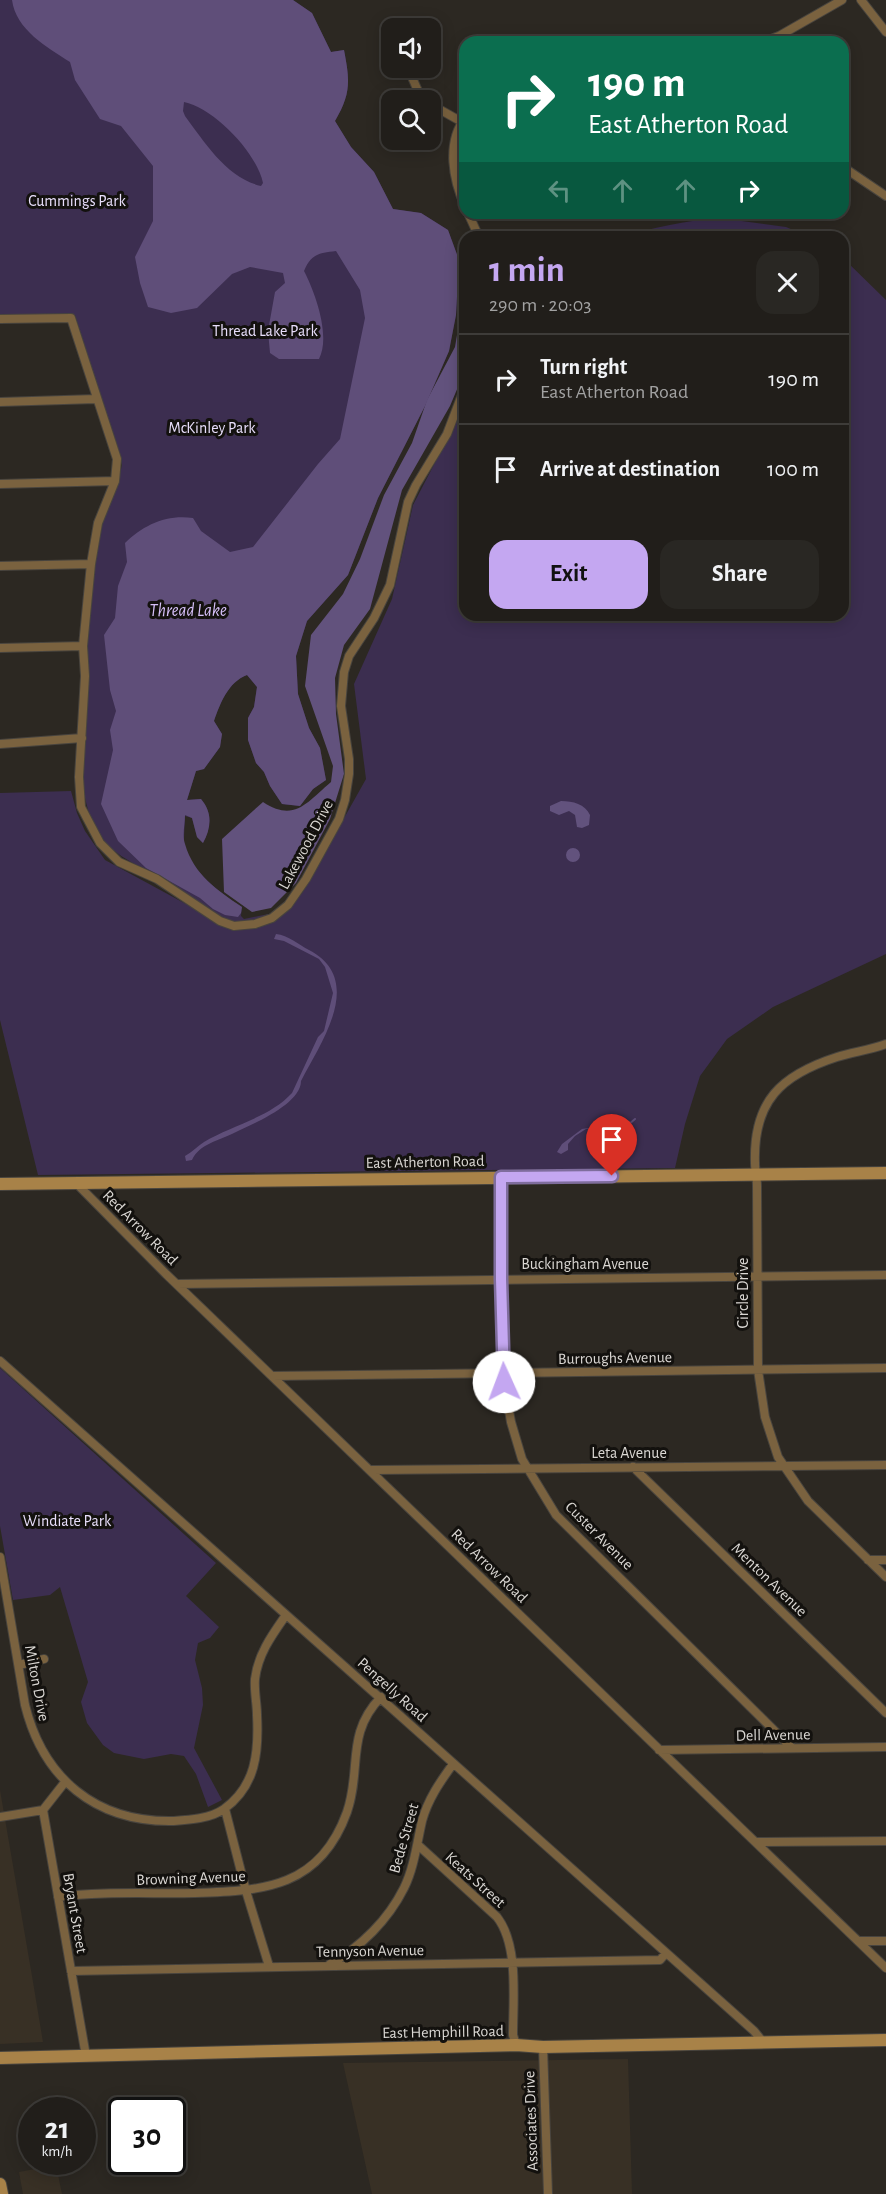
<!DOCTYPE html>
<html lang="en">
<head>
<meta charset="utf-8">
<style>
	body { margin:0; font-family:"Alegreya Sans",sans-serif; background:#292723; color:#f1f3f6; height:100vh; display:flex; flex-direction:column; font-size:22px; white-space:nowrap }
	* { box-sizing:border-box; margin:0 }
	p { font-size:20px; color:#a2a2a2 }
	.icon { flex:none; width:33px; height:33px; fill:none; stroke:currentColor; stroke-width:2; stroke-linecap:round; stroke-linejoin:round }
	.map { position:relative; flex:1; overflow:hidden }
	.drawer { position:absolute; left:459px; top:231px; width:390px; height:390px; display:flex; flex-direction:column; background:#211e1a; border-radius:18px; box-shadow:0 3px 15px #0003,0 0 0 2px #3e3c39 }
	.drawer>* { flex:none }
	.guide { position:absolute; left:459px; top:36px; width:390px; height:183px; border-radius:18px; box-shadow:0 3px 15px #0003,0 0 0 2px #3e3c39; background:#0b6e4f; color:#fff; overflow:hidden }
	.fabs { position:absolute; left:381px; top:18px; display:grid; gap:12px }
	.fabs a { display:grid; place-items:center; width:60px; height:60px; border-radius:12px; background:#211e1a; box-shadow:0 3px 15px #0003,0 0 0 2px #3e3c39; font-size:30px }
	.speed { position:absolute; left:18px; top:2097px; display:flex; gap:12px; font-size:30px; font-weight:700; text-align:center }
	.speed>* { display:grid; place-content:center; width:78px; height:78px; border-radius:50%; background:#211e1a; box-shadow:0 3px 15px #0003,0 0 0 2px #3e3c39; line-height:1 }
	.speed small { font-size:15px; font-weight:400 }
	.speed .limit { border:3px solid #111; border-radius:9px; background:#fff; color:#111 }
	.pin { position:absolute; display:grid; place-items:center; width:51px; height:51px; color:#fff; margin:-62px -26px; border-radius:50% 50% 50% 0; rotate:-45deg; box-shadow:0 0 6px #0007 }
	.pin .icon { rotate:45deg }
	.me { position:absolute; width:66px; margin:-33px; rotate:358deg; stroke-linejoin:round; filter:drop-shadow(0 0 4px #0008) }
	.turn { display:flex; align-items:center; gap:21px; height:126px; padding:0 30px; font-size:27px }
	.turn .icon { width:78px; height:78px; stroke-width:2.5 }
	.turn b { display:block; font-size:42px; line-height:51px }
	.lanes { display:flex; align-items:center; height:57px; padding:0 30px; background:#0003; justify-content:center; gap:30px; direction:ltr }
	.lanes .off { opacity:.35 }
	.round { display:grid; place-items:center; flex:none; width:63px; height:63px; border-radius:18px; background:#292723 }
	.summary { display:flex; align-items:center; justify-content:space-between; height:102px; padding:0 30px }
	h1 { font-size:36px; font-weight:600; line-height:45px; color:#c4a7f1 }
	.primary-button { display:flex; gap:12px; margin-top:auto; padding:12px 30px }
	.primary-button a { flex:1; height:69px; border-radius:18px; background:#c4a7f1; color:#111; font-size:24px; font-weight:600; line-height:69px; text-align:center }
	.primary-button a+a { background:#292723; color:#f1f3f6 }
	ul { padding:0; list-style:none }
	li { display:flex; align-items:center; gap:18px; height:90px; padding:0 30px; border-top:2px solid #3e3c39 }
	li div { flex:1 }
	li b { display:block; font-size:22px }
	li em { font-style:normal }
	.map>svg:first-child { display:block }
	.built { fill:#383025 }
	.green { fill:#3c2e50 }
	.forest { fill:#62527d }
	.water { fill:#5f4e79; fill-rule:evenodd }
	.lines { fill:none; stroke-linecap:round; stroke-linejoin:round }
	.stream { stroke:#5f4e79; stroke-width:2 }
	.street-casing { stroke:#48443e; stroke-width:10 }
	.secondary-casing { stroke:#48443e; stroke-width:14 }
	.street { stroke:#7a623f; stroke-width:8 }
	.secondary { stroke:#a88248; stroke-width:12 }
	.route-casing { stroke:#7f6d9d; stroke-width:15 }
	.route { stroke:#c4a7f1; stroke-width:10 }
	.labels { text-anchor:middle; stroke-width:6; stroke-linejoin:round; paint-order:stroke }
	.park-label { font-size:16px; fill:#e9dffc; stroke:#13110e }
	.street-label { font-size:16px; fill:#dad7d3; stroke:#13110e }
	.water-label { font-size:18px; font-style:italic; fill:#d5bff8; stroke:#13110e }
</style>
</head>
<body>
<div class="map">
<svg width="886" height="2194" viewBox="0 0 886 2194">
	<rect width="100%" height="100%" fill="#2c2822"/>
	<!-- built -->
	<path class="built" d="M 0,1790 L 32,1976 L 43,2042 L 0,2044 Z
		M 628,2059 L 632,2194 L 372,2194 L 343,2063 Z
		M 56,2165 L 62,2194 L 23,2194 L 19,2172 Z"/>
	<!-- green -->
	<path class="green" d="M 0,0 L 293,0 L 312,13 L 331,52 L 344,50 C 350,81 351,94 335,121 L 351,147 L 374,172 L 393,209 L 421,213 L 448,230 L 459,260 L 456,315 L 449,351 L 425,406 L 378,498 L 348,575 L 307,621 L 296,656 L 298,694 L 309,728 L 320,748 L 326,780 L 313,789 L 300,806 L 282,804 L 270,786 L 264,772 L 256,763 L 248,740 L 248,718 L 254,707 L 257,687 L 247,675 C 228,682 220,704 214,721 L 222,734 L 220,747 L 204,769 L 196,771 L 187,800 L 201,799 C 213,813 211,828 203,843 L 197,837 L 192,818 L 185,816 C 185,824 184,832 184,840 C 186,868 220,893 242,907 L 241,916 L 244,919 L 288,910 L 302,893 L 366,779 L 354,684 L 392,599 L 413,505 L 465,405 L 465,615 L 843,615 L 843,258 L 886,300 L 886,954 L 773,1007 L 727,1039 L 700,1076 L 685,1124 L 675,1168 L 38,1175 L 0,1020 L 0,793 L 71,791 L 77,813 L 85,831 L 105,860 L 208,916 C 198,904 187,893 174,885 C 149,869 113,859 98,832 C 90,820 87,807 84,793 C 84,706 84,619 99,534 C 103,510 117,488 122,465 L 75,315 L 0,314 Z
		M 719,218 L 786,227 L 810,237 L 622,237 C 654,227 685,221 719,218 Z
		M 0,1368 L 216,1563 L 186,1596 L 219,1627 L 210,1638 L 198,1643 L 195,1660 L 202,1688 L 203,1705 L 194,1748 L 222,1800 L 208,1807 L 196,1774 L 184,1756 L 171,1754 L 144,1759 L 114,1753 L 103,1745 L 87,1723 L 81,1702 L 88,1682 L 60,1587 L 50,1595 L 13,1600 L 0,1526 Z"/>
	<!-- forest -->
	<path class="forest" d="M 465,270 L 465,362 L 458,387 L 450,406 L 402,490 L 370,609 L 344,645 L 335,678 L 336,714 L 344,774 L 330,819 L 296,883 L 271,908 L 252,912 L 224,892 L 222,839 L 263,802 C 295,823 307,802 331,782 L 333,766 L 305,686 L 311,635 L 343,594 L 360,559 L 384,495 L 412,443 L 427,400 L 455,347 L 463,299 L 463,272 Z
		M 561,801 C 573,801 585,804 590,815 L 589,825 L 582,828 L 577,827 L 575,815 L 569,811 L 559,815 L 550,811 L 550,806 Z
		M566 855a7 7 0 1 1 14 0a7 7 0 1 1-14 0Z"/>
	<!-- water -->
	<path class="water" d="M 12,0 L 293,0 L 312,13 L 331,52 L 344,50 C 350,81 351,94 335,121 L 351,147 L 374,172 L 393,209 L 421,213 L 448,230 L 459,260 L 456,315 L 449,351 L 425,406 L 378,498 L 348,575 L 307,621 L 296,656 L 298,694 L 309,728 L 320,748 L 326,780 L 313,789 L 300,806 L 282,804 L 270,786 L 264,772 L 256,763 L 248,740 L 248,718 L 254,707 L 257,687 L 247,675 C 228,682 220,704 214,721 L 222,734 L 220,747 L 204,769 L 196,771 L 187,800 L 201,799 C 213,813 211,828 203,843 L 197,837 L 192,818 L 185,815 C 185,824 182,836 185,844 C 194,875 217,890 242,907 L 241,913 L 238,917 L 225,915 L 213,909 L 200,898 L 146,868 L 118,841 L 101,804 L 113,750 L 110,730 L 116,711 L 110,690 L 104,635 L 115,618 L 118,586 L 127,562 L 125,543 C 143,525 167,514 193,518 L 201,531 L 230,552 L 253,547 L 318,464 L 340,439 L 365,318 L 360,290 L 336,251 C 319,253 311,254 304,271 C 315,292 331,336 319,359 L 279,359 L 270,353 L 268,331 L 275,292 L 285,283 L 283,273 L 250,267 L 232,274 L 197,308 L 171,313 L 148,307 L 140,283 L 135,257 L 153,221 L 153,166 L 121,126 L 100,119 L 75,80 L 70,62 C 47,47 16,30 12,0 ZM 184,102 C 214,108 257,153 263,183 L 261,186 C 227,178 205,143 185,116 L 183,111 Z
		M 276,934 C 288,935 299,945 309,950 C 366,980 321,1042 301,1081 C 301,1104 253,1124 234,1133 C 220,1140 199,1144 192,1160 L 186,1161 L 185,1156 C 192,1152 198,1146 204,1142 C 232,1125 269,1118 292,1093 L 318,1037 L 324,1031 L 333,993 L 325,967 L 319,959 L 284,941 L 274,939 Z
		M 608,1125 L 615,1127 L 607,1126 L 586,1129 L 575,1136 L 568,1144 L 568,1150 L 561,1154 L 557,1152 L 562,1144 L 582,1129 Z"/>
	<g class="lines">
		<!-- stream -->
		<path class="stream" d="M 615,1127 L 628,1125 L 635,1119"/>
		<!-- street casing -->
		<g class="street-casing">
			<path id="street" d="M 861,0 L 886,32
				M 764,42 L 779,36 L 842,0
				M 408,68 L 418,91 L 426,100
				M 430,104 L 462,122
				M 465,118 C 446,143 453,180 465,206
				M 843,167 L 886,196
				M 468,213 L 479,237
				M 0,319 L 71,318 L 117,459 L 115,481 L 98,523 L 91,564 L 83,646 L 85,676 L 79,777 L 81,807 L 100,843 L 119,862 L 157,879 L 220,921 L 234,926 L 255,924 L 272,918 L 288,905 L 306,879 L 339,819 L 345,800 L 349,774 L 349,759 L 341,706 L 344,672 L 349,656 L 374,618 L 390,585 L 408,502 L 416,485 L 447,434 L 465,387
				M 0,402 L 96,399
				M 0,484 L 115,481
				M 0,566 L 91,564
				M 0,648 L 83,646
				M 0,744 L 82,738
				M 886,1044 C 870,1050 853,1052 837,1057 C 781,1075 753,1101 755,1163 C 755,1170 757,1178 757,1186 L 758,1370 L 765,1417 L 778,1457 L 808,1501 L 886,1577
				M 502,1177 L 501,1279 L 504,1382 L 511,1422 L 522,1459 L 556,1515 L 792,1748
				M 76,1183 L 166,1274 L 886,1968
				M 177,1284 L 886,1275
				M 0,1361 C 252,1584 503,1807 754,2031 L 763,2042
				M 272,1376 L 886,1368
				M 633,1467 L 886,1713
				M 372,1470 L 886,1465
				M 0,1557 L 25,1705 C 43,1778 95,1822 172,1821 C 188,1820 210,1819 224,1809 C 256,1786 259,1752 257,1715 C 257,1704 254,1691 255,1679 C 258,1654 272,1635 286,1615
				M 868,1560 L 886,1560
				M 19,1665 L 44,1659
				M 659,1750 L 886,1747
				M 65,1782 L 43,1810 L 86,2056
				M 225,1809 L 246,1891 L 269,1966
				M 0,1817 L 43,1810
				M 756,1842 L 886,1841
				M 418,1845 L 497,1917 C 519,1945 513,2000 513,2035 L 516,2045
				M 58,1897 C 100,1891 152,1894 195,1893 C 265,1891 320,1887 347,1812 C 362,1769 345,1734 381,1697
				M 858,1941 L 886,1941
				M 330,1964 C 361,1947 388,1920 404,1888 C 414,1868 417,1843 422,1821 C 428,1799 440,1782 453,1764
				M 71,1971 L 660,1960 L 666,1953
				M 543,2047 L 548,2194"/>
		</g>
		<!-- secondary casing -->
		<g class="secondary-casing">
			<path id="secondary" d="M 0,1184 L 886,1173
				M 0,2058 L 516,2045 L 543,2047 L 886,2040
				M 0,2184 L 2,2194"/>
		</g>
		<!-- street -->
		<use href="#street" class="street"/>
		<!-- secondary -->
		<use href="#secondary" class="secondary"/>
	</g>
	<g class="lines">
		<!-- route casing -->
		<g class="route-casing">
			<path id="route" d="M 504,1382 L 501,1279 L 501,1177 L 612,1176"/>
		</g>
		<!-- route -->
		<use href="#route" class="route"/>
	</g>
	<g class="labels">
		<!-- park labels -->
		<g class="park-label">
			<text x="77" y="206">Cummings Park</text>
			<text x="265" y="336">Thread Lake Park</text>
			<text x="212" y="433">McKinley Park</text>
			<text x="67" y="1526">Windiate Park</text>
		</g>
		<!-- street labels -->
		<g class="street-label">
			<text transform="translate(305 844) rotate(-62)" y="6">Lakewood Drive</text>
			<text transform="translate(425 1161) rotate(-1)" y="6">East Atherton Road</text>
			<text transform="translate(141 1227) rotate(45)" y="6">Red Arrow Road</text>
			<text x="585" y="1269">Buckingham Avenue</text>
			<text transform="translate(742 1293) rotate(-90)" y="6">Circle Drive</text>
			<text transform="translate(615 1357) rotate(-1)" y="6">Burroughs Avenue</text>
			<text x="629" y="1458">Leta Avenue</text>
			<text transform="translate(600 1535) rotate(45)" y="6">Custer Avenue</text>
			<text transform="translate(490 1565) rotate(44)" y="6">Red Arrow Road</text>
			<text transform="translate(770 1579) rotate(44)" y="6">Menton Avenue</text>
			<text transform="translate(38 1683) rotate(79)" y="6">Milton Drive</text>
			<text transform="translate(393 1689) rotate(42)" y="6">Pengelly Road</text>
			<text transform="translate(773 1734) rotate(-1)" y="6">Dell Avenue</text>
			<text transform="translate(403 1838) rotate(-74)" y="6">Bede Street</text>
			<text transform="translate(191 1877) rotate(-2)" y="6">Browning Avenue</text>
			<text transform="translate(476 1879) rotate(42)" y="6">Keats Street</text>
			<text transform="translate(76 1913) rotate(80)" y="6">Bryant Street</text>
			<text transform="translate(370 1950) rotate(-1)" y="6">Tennyson Avenue</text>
			<text transform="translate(443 2031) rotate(-1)" y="6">East Hemphill Road</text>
			<text transform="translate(530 2121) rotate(-92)" y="6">Associates Drive</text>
		</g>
		<!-- water labels -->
		<g class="water-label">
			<text x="188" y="616">Thread Lake</text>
		</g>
	</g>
</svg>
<div class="fabs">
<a><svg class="icon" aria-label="sound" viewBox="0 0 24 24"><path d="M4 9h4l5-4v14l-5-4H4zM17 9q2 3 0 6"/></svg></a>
<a><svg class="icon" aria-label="search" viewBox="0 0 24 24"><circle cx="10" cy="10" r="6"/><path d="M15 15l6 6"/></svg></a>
</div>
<div class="speed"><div>21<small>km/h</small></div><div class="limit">30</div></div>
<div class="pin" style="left:612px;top:1176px;background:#d93025"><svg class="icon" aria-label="arrive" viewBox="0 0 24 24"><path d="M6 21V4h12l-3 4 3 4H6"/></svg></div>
<svg class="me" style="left:504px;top:1382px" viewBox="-20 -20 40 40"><circle r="19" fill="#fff"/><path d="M0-13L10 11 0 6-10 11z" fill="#c4a7f1"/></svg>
<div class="guide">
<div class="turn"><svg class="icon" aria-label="right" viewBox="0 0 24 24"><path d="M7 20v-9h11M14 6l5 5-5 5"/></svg><div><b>190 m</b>East Atherton Road</div></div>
<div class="lanes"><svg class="icon off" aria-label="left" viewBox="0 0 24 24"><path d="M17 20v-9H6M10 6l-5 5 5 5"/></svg><svg class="icon off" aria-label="ahead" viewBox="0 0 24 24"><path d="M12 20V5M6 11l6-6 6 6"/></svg><svg class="icon off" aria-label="ahead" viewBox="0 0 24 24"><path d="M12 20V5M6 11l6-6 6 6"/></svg><svg class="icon" aria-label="right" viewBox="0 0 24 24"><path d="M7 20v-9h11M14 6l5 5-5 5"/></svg></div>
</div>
<section class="drawer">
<div class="summary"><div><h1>1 min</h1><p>290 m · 20:03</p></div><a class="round"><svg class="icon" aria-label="close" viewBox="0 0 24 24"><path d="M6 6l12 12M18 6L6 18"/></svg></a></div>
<ul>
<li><svg class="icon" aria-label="right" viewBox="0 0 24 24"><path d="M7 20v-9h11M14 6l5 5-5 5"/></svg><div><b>Turn right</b><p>East Atherton Road</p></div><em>190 m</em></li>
<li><svg class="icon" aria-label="arrive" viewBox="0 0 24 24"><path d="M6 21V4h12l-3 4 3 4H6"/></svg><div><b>Arrive at destination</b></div><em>100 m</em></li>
</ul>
<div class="primary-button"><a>Exit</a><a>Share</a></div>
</section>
</div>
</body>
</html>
